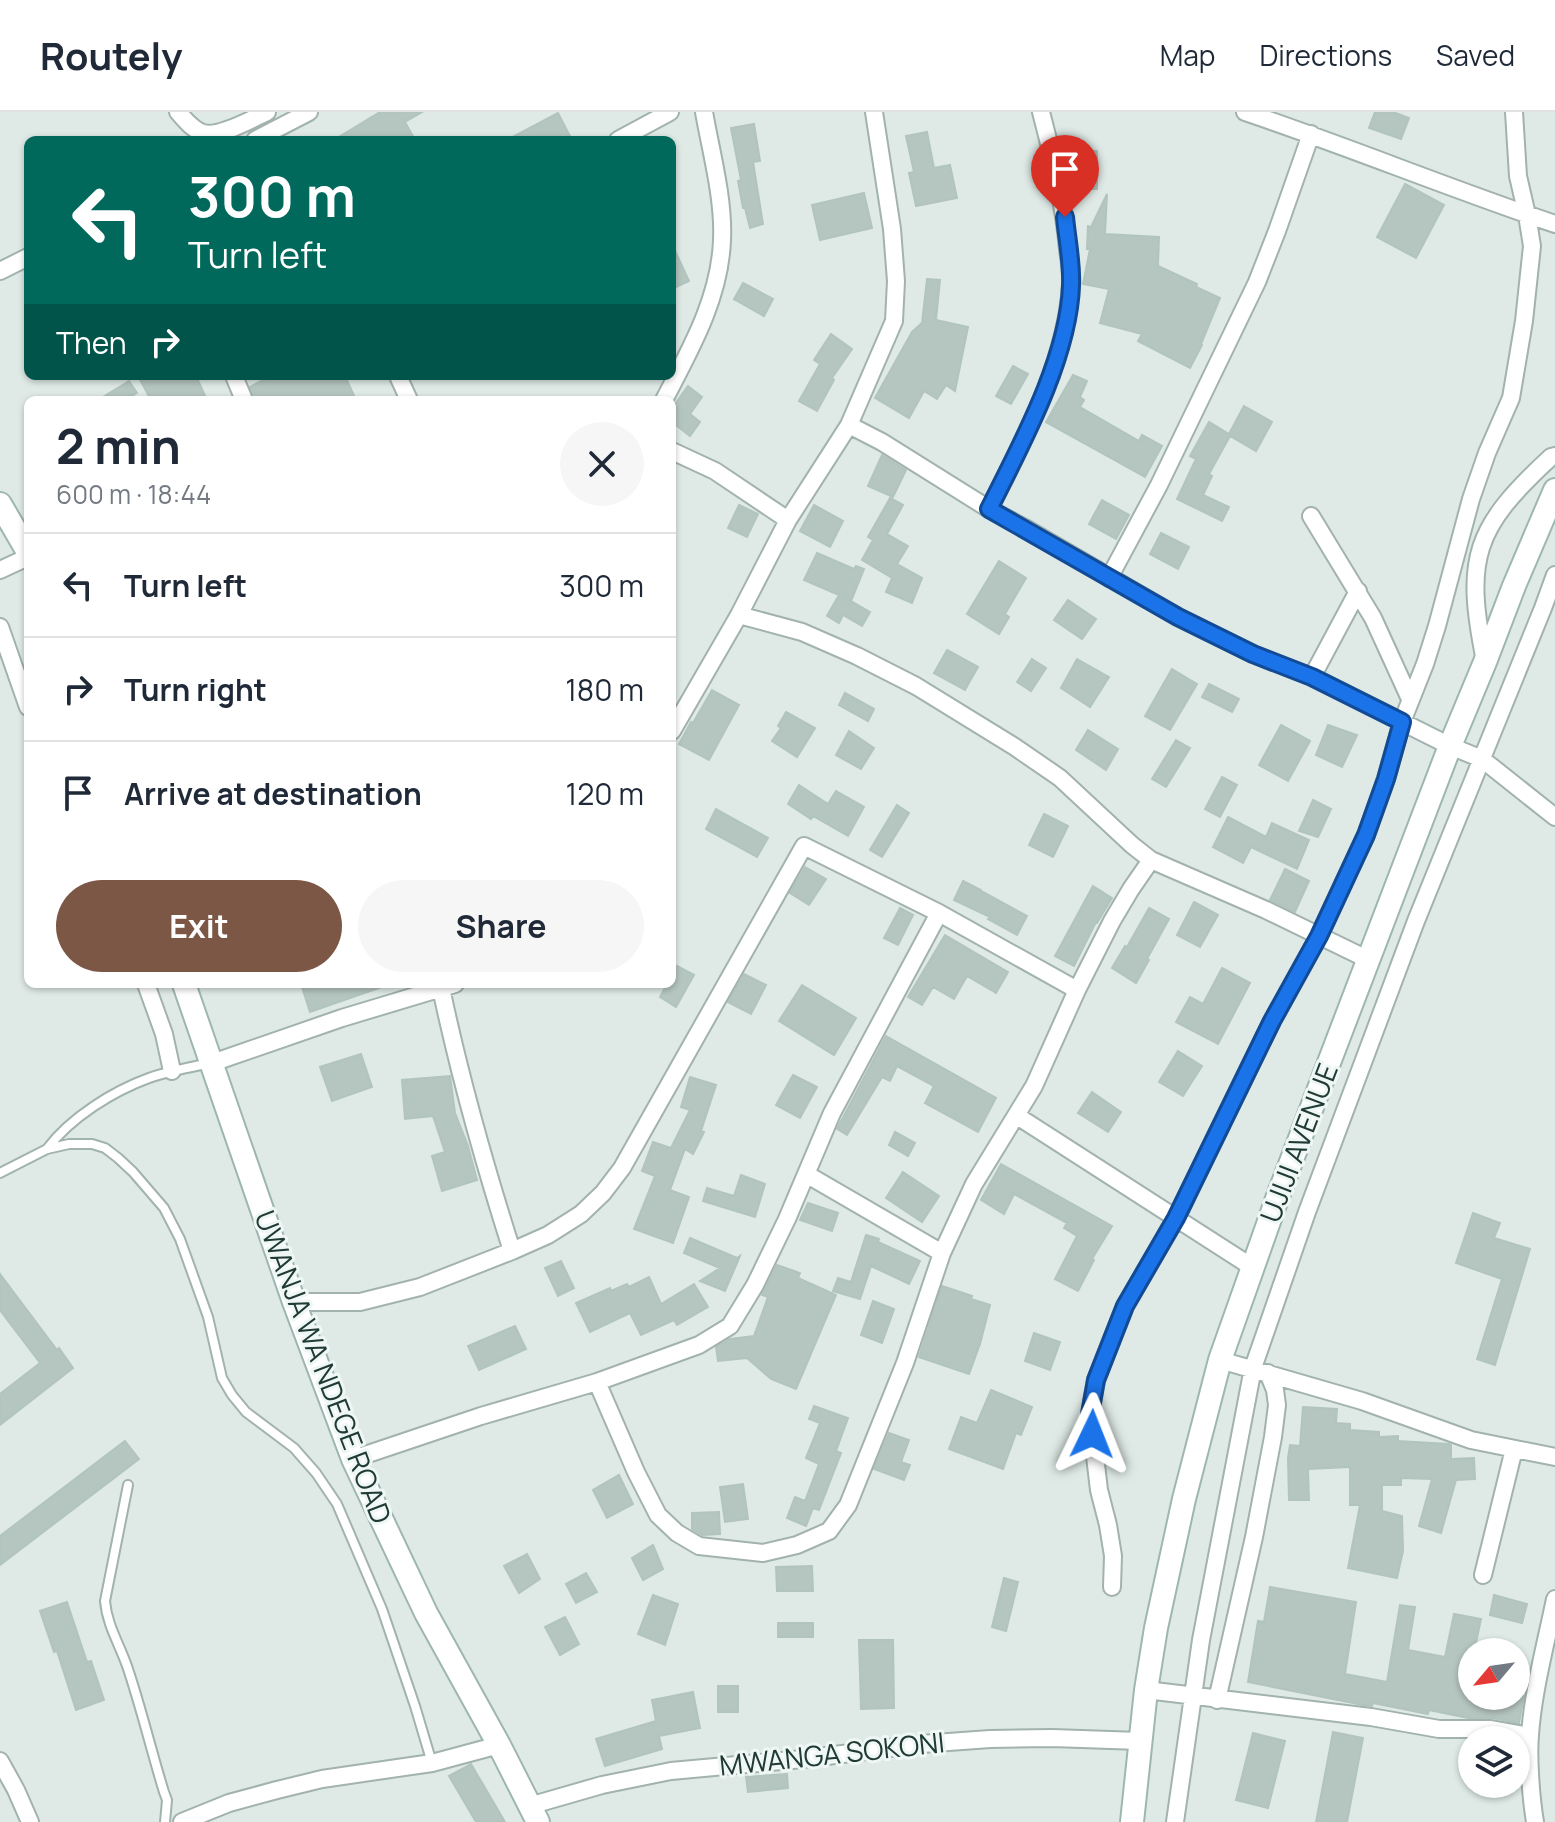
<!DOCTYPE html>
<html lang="en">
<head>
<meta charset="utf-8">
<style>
	body { margin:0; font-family:Manrope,sans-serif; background:#f6f6f7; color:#1f2937; height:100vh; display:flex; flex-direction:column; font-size:30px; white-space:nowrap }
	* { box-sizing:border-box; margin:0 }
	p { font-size:26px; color:#747a83 }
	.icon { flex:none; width:44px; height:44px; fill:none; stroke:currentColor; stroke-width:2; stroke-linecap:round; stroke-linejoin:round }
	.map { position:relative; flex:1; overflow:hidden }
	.details { position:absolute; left:24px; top:284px; width:652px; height:592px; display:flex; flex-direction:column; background:#fff; border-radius:12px; box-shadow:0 2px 6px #0004 }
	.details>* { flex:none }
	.top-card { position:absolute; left:24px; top:24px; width:652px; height:244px; border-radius:12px; box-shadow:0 2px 6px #0004; background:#00695c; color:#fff; overflow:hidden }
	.needle { width:52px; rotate:241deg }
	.tools { position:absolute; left:1458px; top:1526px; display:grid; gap:16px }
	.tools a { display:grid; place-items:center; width:72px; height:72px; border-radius:50%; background:#fff; box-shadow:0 2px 6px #0004; font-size:40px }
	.pin { position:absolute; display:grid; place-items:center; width:68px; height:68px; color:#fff; margin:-82px -34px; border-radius:50% 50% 50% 0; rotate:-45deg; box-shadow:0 0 8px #0007 }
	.pin .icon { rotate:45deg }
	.me { position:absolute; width:88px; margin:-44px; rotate:2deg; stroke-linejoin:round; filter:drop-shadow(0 0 6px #0008) }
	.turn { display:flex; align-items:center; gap:28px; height:168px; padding:0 32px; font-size:36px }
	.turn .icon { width:104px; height:104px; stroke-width:2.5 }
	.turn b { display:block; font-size:56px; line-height:68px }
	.then { display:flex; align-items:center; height:76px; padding:0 32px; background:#0003; gap:16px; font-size:30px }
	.round { display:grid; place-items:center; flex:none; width:84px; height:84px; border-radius:42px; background:#f6f6f7 }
	.overview { display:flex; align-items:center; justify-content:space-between; height:136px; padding:0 32px }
	h1 { font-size:48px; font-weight:700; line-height:60px }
	.primary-button { display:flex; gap:16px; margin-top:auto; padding:16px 32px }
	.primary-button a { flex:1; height:92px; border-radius:48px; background:#7d5745; color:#fff; font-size:32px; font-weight:700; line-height:92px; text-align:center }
	.primary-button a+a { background:#f6f6f7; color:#1f2937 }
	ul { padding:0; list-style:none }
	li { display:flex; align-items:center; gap:24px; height:104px; padding:0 32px; border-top:2px solid #e0e1e3 }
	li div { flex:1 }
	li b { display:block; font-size:30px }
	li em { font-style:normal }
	header { display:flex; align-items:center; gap:48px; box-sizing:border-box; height:112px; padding:0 40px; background:#fff; border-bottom:2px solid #e0e1e3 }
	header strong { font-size:38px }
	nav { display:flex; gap:44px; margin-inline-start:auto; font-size:28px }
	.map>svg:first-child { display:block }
	.building { fill:#b5c5c0; stroke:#b2c4be; stroke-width:2 }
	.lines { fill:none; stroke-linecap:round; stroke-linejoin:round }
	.lane-casing { stroke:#a2b2ae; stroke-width:12 }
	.street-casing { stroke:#a2b2ae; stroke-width:20 }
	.secondary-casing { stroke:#9eb6b0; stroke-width:26 }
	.lane { stroke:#fff; stroke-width:8 }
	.street { stroke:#fff; stroke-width:16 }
	.secondary { stroke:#fff; stroke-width:22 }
	.route-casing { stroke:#114b97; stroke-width:20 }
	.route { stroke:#1a73e8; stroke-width:14 }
	.labels { text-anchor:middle; stroke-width:6; stroke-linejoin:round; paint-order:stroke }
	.street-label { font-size:28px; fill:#203a36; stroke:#eff7f4 }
</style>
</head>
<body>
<header>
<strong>Routely</strong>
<nav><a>Map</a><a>Directions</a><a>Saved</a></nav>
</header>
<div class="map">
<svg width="1555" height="1710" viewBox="0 0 1555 1710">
	<rect width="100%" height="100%" fill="#dfeae7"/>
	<!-- building -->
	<path class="building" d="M 380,0 L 422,0 L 405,10 L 415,28 L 334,28 Z
		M 1375,0 L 1393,0 L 1409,6 L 1401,27 L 1369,16 Z
		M 558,1 L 572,28 L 507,28 Z
		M 754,12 L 760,49 L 753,50 L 763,112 L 750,116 L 745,96 L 743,96 L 738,69 L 741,68 L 731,16 Z
		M 927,20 L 934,56 L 950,53 L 957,86 L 916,94 L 909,61 L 914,60 L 906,24 Z
		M 1074,39 L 1097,39 L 1097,77 L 1075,77 Z
		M 1405,72 L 1444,93 L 1416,146 L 1377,125 Z
		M 864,81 L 872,116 L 820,128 L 812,93 Z
		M 1107,82 L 1105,122 L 1159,125 L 1158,154 L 1197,172 L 1196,175 L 1220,186 L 1201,232 L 1202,233 L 1190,256 L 1138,229 L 1142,222 L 1100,211 L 1109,177 L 1083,172 L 1090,137 L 1087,137 L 1088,114 L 1091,115 Z
		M 672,132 L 689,169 L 672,177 Z
		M 927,167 L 940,168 L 936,208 L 968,215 L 955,279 L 946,273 L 937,287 L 924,279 L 909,306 L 875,286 L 912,220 L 922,211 Z
		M 743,171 L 773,187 L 764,204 L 734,187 Z
		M 831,222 L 852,237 L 832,266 L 834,268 L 817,299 L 799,289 L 820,252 L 814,248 Z
		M 1013,254 L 1028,262 L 1011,292 L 996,284 Z
		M 1073,263 L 1087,269 L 1080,285 L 1084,288 L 1080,295 L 1139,329 L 1142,323 L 1162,334 L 1145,365 L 1046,310 Z
		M 138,264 L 196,264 L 207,288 L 151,288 Z
		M 270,264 L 345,264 L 356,288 L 255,288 L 250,275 Z
		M 129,269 L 137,281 L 124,288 L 98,288 Z
		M 688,274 L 702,285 L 690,302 L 700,310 L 690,324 L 672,310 L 672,296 Z
		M 1244,294 L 1272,310 L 1256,339 L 1230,324 L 1209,362 L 1212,364 L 1203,383 L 1229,395 L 1222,409 L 1177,387 L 1196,347 L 1190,344 L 1209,310 L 1229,322 Z
		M 882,343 L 906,358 L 893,385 L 868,374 Z
		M 890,386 L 903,393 L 887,422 L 908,434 L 897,452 L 922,466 L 912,491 L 886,480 L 892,466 L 862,448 L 873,428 L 868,425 Z
		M 1102,388 L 1129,403 L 1116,427 L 1089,412 Z
		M 739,393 L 758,402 L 747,425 L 728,416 Z
		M 814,393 L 843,409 L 830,435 L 800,419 Z
		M 1161,421 L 1189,435 L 1178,457 L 1150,442 Z
		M 817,441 L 854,457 L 856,454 L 864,457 L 851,489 L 870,500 L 862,514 L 843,503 L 839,511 L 827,504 L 839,483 L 804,468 Z
		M 999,449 L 1026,466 L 1005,502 L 1009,505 L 999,522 L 967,502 Z
		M 1068,488 L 1096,507 L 1082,527 L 1054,508 Z
		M 947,538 L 978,555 L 965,578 L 934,561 Z
		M 1032,547 L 1046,556 L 1031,579 L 1017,570 Z
		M 1077,547 L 1109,565 L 1090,595 L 1061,576 Z
		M 1172,557 L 1197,572 L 1170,618 L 1145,604 Z
		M 1209,572 L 1239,587 L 1232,600 L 1202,585 Z
		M 712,578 L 739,593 L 709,648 L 679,632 L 691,610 L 693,611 Z
		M 845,581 L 874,597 L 868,609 L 839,593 Z
		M 786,600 L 815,616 L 797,645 L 772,629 L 781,616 L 778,614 Z
		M 1281,613 L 1310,629 L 1288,669 L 1259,653 Z
		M 1328,613 L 1357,623 L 1342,655 L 1316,643 Z
		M 1088,618 L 1118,637 L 1106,658 L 1076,638 Z
		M 849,619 L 874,636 L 861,657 L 836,643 Z
		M 1176,628 L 1190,636 L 1166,675 L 1152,667 Z
		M 1222,665 L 1237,673 L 1220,705 L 1205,697 Z
		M 799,673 L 828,692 L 836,679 L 864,695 L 848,724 L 813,704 L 811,707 L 788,692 Z
		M 1313,688 L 1331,697 L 1318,725 L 1299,719 Z
		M 897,693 L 909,701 L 882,745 L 870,738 Z
		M 716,697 L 768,726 L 757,745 L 706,717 Z
		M 1044,702 L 1068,714 L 1053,745 L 1029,733 Z
		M 1228,705 L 1266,725 L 1272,711 L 1309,728 L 1297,757 L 1251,735 L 1243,751 L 1213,735 Z
		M 805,755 L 826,767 L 809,793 L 790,781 Z
		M 1285,757 L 1309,769 L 1295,800 L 1270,788 Z
		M 963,769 L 981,778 L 981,779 L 1027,804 L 1017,823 L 988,807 L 990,805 L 954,788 Z
		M 1093,774 L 1112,786 L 1097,811 L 1096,810 L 1074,854 L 1055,844 Z
		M 1194,790 L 1218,803 L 1200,835 L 1177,823 Z
		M 900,796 L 913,803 L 898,833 L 884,826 Z
		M 1149,796 L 1169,807 L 1147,847 L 1149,848 L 1136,871 L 1112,856 L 1125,834 L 1127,835 Z
		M 945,823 L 1008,860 L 996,881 L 967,864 L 954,887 L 933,875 L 922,893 L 908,885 Z
		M 677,854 L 694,863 L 676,895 L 660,885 L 667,872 L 672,872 L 672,863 Z
		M 1222,856 L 1250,871 L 1218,932 L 1176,910 L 1190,885 L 1203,892 Z
		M 744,862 L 766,873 L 751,902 L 728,890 Z
		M 301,872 L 384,872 L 385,874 L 310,900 Z
		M 802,873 L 856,906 L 834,943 L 779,909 Z
		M 886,924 L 996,986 L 978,1020 L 925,991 L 934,974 L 897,954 L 890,969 L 882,965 L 847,1023 L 837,1017 Z
		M 1178,939 L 1202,954 L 1183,984 L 1159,970 Z
		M 361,942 L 372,975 L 332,989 L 320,955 Z
		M 793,963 L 817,975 L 800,1006 L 776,993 Z
		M 450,964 L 455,1001 L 468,1034 L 477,1068 L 442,1079 L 432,1044 L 445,1040 L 433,1004 L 405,1007 L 402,968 Z
		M 690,965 L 716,973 L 701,1019 L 704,1020 L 693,1042 L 685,1037 L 670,1078 L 689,1085 L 673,1131 L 634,1117 L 655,1064 L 642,1059 L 653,1030 L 671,1036 L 690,998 L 681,995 Z
		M 1092,980 L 1121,1000 L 1108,1020 L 1078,1001 Z
		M 895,1020 L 915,1031 L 908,1044 L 889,1033 Z
		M 1001,1052 L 1112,1114 L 1092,1147 L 1094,1148 L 1078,1179 L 1055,1167 L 1077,1124 L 1064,1116 L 1067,1111 L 1014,1082 L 1004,1102 L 981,1088 Z
		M 903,1060 L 939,1084 L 922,1110 L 886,1086 Z
		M 741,1063 L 765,1072 L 755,1105 L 703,1089 L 707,1076 L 734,1084 Z
		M 808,1091 L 838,1101 L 832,1119 L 800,1108 Z
		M 1473,1101 L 1500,1111 L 1494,1126 L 1530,1137 L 1495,1253 L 1477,1247 L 1502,1167 L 1456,1151 Z
		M 866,1123 L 879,1127 L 878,1130 L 920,1149 L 909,1172 L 871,1154 L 860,1187 L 833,1179 L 838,1166 L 851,1170 Z
		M 690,1126 L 737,1146 L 740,1144 L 725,1179 L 700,1169 L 720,1156 L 684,1141 Z
		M 561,1149 L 574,1176 L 558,1184 L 545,1156 Z
		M 777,1153 L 800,1161 L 798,1166 L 836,1183 L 796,1277 L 771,1267 L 747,1246 L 718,1249 L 716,1235 L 730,1227 L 754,1224 L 768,1185 L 762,1183 Z
		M 0,1162 L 57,1238 L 59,1236 L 73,1256 L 0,1313 L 0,1282 L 40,1251 L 0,1198 Z
		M 649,1165 L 661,1192 L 694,1172 L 708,1195 L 677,1213 L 674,1208 L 641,1223 L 630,1201 L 590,1220 L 576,1191 L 610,1176 L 611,1179 L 627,1172 L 629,1175 Z
		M 942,1174 L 972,1184 L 971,1187 L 990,1193 L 980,1232 L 969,1262 L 919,1245 Z
		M 873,1189 L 894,1197 L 882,1231 L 861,1223 Z
		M 515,1214 L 526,1237 L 479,1258 L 468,1234 Z
		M 1034,1221 L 1060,1230 L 1050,1258 L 1025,1249 Z
		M 991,1278 L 1032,1295 L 1021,1323 L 1016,1321 L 1003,1357 L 949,1337 L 961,1305 L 977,1311 Z
		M 814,1294 L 848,1306 L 836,1339 L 841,1341 L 819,1398 L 813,1396 L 806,1414 L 787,1406 L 795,1385 L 805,1389 L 819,1352 L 806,1346 L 820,1311 L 809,1307 Z
		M 1303,1295 L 1337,1297 L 1336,1311 L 1350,1312 L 1350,1318 L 1379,1320 L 1379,1325 L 1398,1324 L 1398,1329 L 1449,1332 L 1451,1333 L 1451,1347 L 1474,1346 L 1475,1367 L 1456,1368 L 1441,1421 L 1419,1414 L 1432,1367 L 1401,1366 L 1401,1373 L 1382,1373 L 1382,1399 L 1402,1404 L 1403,1439 L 1397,1466 L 1348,1456 L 1360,1393 L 1350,1393 L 1350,1355 L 1308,1357 L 1309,1388 L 1289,1388 L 1288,1346 L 1290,1333 L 1300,1334 Z
		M 889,1321 L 909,1328 L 901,1350 L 910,1353 L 904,1368 L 874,1357 Z
		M 125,1329 L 139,1347 L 0,1453 L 0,1424 Z
		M 619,1363 L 633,1392 L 607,1406 L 593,1378 Z
		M 743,1372 L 748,1407 L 725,1410 L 720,1375 Z
		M 719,1400 L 720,1422 L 702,1423 L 692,1417 L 692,1401 Z
		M 653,1433 L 663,1457 L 643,1468 L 632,1446 Z
		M 527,1442 L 540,1467 L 519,1481 L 504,1454 Z
		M 812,1454 L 813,1479 L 777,1479 L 776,1455 Z
		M 586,1461 L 597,1480 L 576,1491 L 566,1472 Z
		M 1004,1466 L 1018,1470 L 1006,1519 L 992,1515 Z
		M 1270,1475 L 1356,1490 L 1345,1562 L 1387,1570 L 1400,1493 L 1415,1495 L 1408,1538 L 1445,1545 L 1454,1502 L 1481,1507 L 1474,1540 L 1472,1540 L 1468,1568 L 1472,1568 L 1472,1584 L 1524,1584 L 1519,1611 L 1493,1606 L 1468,1606 L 1429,1598 L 1428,1602 L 1373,1591 L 1372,1594 L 1363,1593 L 1248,1570 L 1258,1509 L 1264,1510 Z
		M 653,1483 L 678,1492 L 665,1533 L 638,1522 Z
		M 1494,1483 L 1527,1492 L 1522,1511 L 1490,1503 Z
		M 67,1490 L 87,1550 L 91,1549 L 104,1588 L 76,1598 L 57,1539 L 54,1540 L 40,1499 Z
		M 565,1505 L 579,1532 L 560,1543 L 545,1515 Z
		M 778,1511 L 813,1511 L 813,1525 L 778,1525 Z
		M 859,1528 L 893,1528 L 894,1596 L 861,1597 Z
		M 718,1574 L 738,1574 L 738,1600 L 718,1600 Z
		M 693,1580 L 700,1616 L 659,1624 L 662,1637 L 605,1654 L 596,1627 L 656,1609 L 652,1588 Z
		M 1333,1620 L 1363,1626 L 1347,1710 L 1316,1710 Z
		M 1253,1621 L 1285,1629 L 1268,1696 L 1236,1688 Z
		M 471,1652 L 505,1710 L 476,1710 L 449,1664 Z
		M 787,1662 L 788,1676 L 748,1680 L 746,1665 Z"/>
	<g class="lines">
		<!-- lane casing -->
		<g class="lane-casing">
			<path id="lane" d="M 47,1037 C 70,1006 113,979 149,966 C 169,959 190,955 211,951
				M 0,1061 L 47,1037 L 69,1032 L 92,1032 L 105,1036 L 118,1046 L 133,1060 L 164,1096 L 180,1127 L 208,1205 L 222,1266 L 232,1283 L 246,1300 L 294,1336 L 316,1361 L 337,1392 L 382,1497 L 415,1594 L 432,1651
				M 128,1373 L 105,1489 C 107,1513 119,1531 127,1554 C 141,1595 151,1638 164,1680 L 167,1688 L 165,1710"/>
		</g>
		<!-- street casing -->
		<g class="street-casing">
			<path id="street" d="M 178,0 C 185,8 193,18 203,21 C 219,26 252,7 267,0
				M 1245,0 C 1349,35 1451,77 1555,112
				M 255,28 L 309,0
				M 618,28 L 670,0
				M 0,159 L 28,145
				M 234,264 L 244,288
				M 398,264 L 409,288
				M 664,288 C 690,238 720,186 722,128 C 724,87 711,40 704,0
				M 849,313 L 882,330 L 989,397 L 1025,416 L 1178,505 L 1253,542 L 1312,565 L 1450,634 L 1482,647 L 1555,705
				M 672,339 L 715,359 L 788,408
				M 989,397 C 1024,327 1065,254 1071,174 C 1072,163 1070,150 1068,138 C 1064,91 1053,46 1041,0
				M 1311,404 L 1373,506 L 1410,587
				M 0,458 L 28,445
				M 1109,466 L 1159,373 L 1257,170 L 1277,119 L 1311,22
				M 739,503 L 802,520 L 857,544 L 916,574 L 1015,635 L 1060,666 L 1132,733 L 1151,748 L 1266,798 L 1369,848
				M 0,515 L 28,595
				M 1485,549 C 1464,446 1474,416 1551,345 L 1555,344
				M 1312,565 L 1358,479
				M 672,619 L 739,503 L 788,408 L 849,313 L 894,209 L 896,169 L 892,117 L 874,0
				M 146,872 L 164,922 L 172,959
				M 441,876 C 460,966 484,1051 512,1139
				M 212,951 L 342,906 L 455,872
				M 1017,1004 L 1252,1155
				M 806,1062 L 942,1141
				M 294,1190 L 360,1190 L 420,1175 L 512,1139 L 548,1123 L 581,1102 L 603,1081 L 622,1056 L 804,734 L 939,801 L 1077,878
				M 1220,1248 L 1362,1289 L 1471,1328 L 1555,1345
				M 597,1270 L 636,1360 L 658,1403 L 677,1421 L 699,1434 L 763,1441 L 797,1433 L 829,1419 L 848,1393 L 905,1251 L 942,1141 L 974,1072 L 1034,974 L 1077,878 L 1112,809 L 1131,777 L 1151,748
				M 353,1347 L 481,1304 L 597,1270 L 699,1233 L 730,1214 L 755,1173 L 787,1107 L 832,1001 L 939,801
				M 1483,1463 L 1514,1337
				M 1112,1475 L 1113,1444 L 1108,1413 L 1099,1378 L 1090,1302 L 1096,1268 L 1125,1194 L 1176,1106 L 1272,909 L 1319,824 L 1366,723 L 1386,667 L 1402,610 L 1425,552 L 1437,514 L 1471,387 L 1487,341 L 1511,286 L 1524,209 L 1532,134 L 1527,103 L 1518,64 L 1514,0
				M 1146,1578 L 1371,1605 L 1439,1617 L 1491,1617 L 1530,1624
				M 1217,1588 L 1254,1425 L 1273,1325 L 1277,1293 L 1275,1278 L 1268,1261
				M 0,1649 L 16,1678 L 30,1710
				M 529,1694 L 602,1673 L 671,1659 L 803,1647 L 921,1632 L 990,1627 L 1052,1626 L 1140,1629
				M 182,1710 L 229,1691 L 277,1678 L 322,1667 L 432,1651 L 499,1633
				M 1175,1710 L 1201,1528 L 1253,1256 L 1307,1100 L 1416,809 L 1543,496 L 1555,463
				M 1535,1710 C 1531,1686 1528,1646 1530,1623 C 1533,1579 1546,1531 1555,1487"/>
		</g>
		<!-- secondary casing -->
		<g class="secondary-casing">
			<path id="secondary" d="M 0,392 L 28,440
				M 184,872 L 294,1190 L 353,1347 L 426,1501 L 499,1633 L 538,1710
				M 1132,1710 L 1146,1578 L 1156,1516 L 1184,1387 L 1220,1248 L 1278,1084 L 1450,634 L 1485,550 L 1514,474 L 1555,378"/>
		</g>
		<!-- lane -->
		<use href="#lane" class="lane"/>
		<!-- street -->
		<use href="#street" class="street"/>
		<!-- secondary -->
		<use href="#secondary" class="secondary"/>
	</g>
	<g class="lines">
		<!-- route casing -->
		<g class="route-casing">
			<path id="route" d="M 1065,105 C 1067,127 1072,150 1071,173 C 1069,245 1021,333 989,397 L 1178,505 L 1253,542 L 1312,565 L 1402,610 L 1386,667 L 1366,723 L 1319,824 L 1272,909 L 1176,1106 L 1125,1194 L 1096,1268 L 1090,1302 L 1092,1322"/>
		</g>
		<!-- route -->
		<use href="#route" class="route"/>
	</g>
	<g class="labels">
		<!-- street labels -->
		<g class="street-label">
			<text transform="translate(1299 1031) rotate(-69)" y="10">UJIJI AVENUE</text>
			<text transform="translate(323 1255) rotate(69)" y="10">UWANJA WA NDEGE ROAD</text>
			<text transform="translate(832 1642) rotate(-6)" y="10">MWANGA SOKONI</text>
		</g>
	</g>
</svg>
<div class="tools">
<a><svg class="needle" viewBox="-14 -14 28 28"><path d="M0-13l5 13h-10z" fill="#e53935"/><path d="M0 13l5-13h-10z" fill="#747a83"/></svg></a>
<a><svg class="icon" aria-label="layers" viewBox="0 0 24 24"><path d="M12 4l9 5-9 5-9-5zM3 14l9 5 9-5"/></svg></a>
</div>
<div class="pin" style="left:1065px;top:105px;background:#d93025"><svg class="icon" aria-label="arrive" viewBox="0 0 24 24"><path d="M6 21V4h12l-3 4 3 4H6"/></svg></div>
<svg class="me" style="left:1092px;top:1322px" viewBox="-20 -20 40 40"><path d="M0-17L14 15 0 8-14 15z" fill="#1a73e8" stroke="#fff" stroke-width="4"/></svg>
<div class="top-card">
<div class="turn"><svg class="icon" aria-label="left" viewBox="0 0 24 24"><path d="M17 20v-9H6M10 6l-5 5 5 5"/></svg><div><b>300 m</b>Turn left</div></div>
<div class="then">Then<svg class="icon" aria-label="right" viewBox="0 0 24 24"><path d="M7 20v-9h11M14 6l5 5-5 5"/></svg></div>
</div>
<section class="details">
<div class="overview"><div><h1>2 min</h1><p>600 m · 18:44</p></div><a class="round"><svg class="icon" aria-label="close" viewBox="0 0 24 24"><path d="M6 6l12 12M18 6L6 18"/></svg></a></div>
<ul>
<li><svg class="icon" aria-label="left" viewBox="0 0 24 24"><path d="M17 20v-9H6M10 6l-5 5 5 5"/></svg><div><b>Turn left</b></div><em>300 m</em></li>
<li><svg class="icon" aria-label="right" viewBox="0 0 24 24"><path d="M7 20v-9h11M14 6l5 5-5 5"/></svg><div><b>Turn right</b></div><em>180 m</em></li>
<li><svg class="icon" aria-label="arrive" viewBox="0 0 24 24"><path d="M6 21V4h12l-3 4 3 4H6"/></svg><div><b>Arrive at destination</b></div><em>120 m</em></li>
</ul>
<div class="primary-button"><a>Exit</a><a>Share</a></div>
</section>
</div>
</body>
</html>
